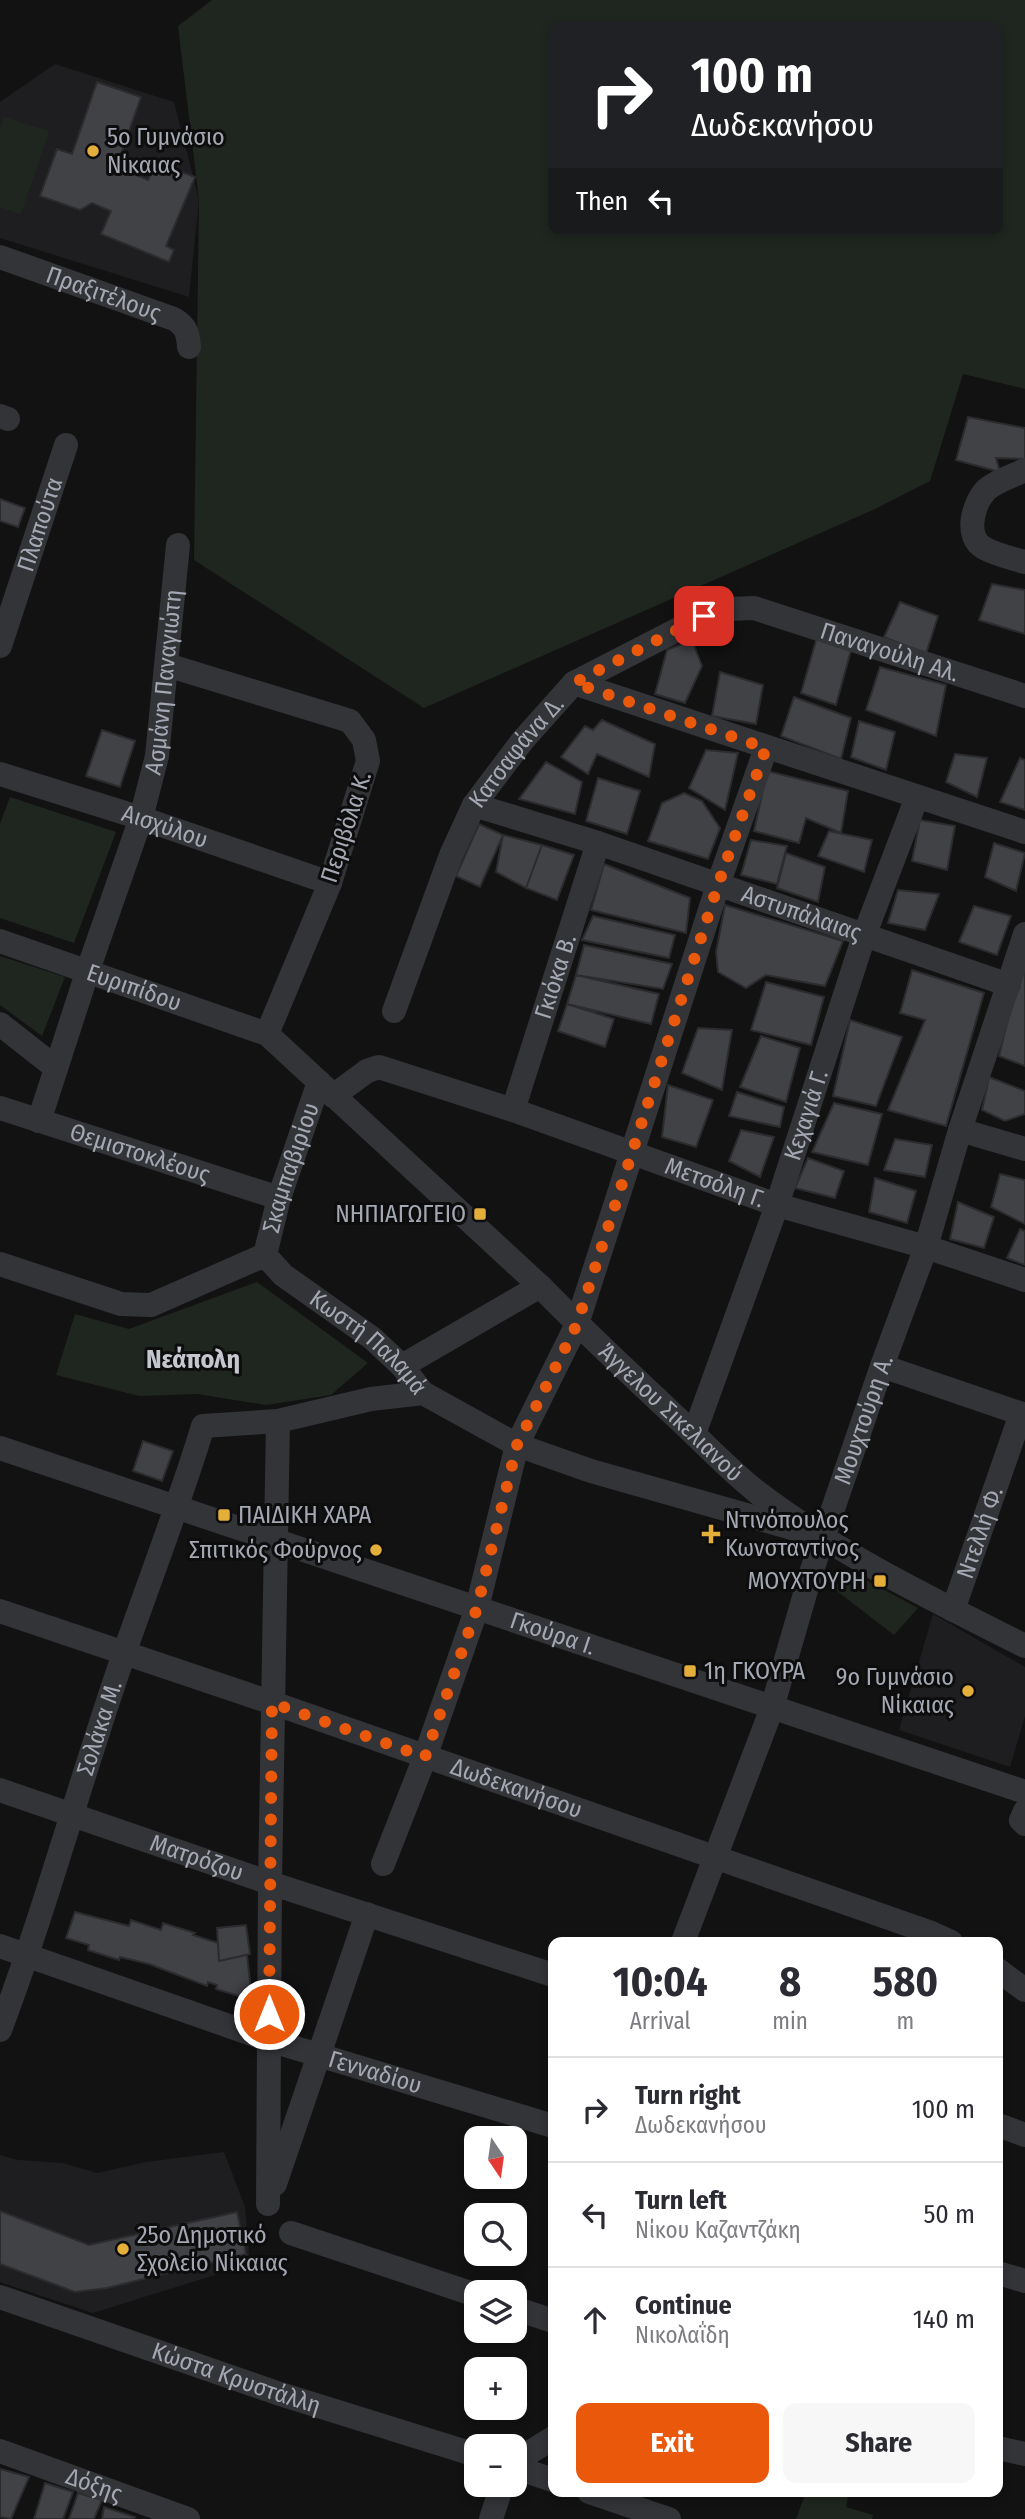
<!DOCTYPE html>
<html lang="en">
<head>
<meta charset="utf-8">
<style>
	body { margin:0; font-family:"Fira Sans Condensed",sans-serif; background:#f7f7f7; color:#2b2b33; height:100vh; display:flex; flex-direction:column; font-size:26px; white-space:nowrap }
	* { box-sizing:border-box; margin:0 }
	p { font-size:23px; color:#7c7c81 }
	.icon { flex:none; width:38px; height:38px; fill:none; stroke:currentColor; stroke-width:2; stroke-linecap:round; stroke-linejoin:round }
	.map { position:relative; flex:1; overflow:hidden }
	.panel { position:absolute; left:548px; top:1937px; width:455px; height:560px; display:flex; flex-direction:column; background:#fff; border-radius:14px; box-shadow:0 4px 10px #0003 }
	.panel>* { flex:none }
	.guide { position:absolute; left:548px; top:21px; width:455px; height:214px; border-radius:14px; box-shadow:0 4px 10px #0003; background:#202124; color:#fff; overflow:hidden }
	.needle { width:46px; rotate:167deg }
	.tools { position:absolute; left:464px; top:2126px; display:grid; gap:14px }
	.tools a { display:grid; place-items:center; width:63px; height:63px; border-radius:14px; background:#fff; box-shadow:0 4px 10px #0003; font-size:35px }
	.pin { position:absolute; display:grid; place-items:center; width:60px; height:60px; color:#fff; margin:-30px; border-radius:14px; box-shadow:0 4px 10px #0006 }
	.me { position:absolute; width:77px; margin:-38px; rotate:0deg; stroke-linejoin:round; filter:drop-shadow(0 0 5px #0008) }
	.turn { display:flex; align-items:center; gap:24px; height:147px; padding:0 28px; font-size:32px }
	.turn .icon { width:91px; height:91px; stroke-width:2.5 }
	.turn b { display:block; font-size:49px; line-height:60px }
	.then { display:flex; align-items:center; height:66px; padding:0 28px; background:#0003; gap:14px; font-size:26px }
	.eta { display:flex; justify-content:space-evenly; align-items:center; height:119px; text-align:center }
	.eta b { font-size:42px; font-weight:700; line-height:49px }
	.cta { display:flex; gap:14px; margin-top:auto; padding:14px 28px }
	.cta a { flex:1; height:80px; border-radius:14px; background:#ea580c; color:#fff; font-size:28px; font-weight:700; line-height:80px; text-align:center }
	.cta a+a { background:#f7f7f7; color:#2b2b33 }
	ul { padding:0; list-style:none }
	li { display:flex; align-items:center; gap:21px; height:105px; padding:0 28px; border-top:2px solid #e1e1e2 }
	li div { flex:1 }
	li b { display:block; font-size:26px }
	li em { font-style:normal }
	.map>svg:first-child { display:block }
	.built { fill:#1e1e20 }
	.green { fill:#1f261f; fill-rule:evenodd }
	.building { fill:#414246; stroke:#2c2c2f; stroke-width:2 }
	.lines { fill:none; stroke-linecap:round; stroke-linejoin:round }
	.minor { stroke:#333438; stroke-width:24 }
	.route { stroke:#ea580c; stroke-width:12; stroke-dasharray:0 21.6 }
	.poi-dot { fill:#e4ae3a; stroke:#0d0d0e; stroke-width:2.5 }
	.labels { text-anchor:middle; stroke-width:6; stroke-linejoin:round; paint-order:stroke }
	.poi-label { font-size:24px; fill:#a4a8b3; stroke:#0d0d0e; text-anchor:start }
	.street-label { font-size:24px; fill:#a4a8b3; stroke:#0d0d0e }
	.neighbourhood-label { font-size:26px; font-weight:bold; fill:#c5c7cf; stroke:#0d0d0e }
</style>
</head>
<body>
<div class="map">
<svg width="1025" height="2519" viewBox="0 0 1025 2519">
	<rect width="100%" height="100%" fill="#121213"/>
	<!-- built -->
	<path class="built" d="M 55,64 L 174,102 L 199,200 L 189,297 L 0,238 L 0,102 Z
		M 933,1614 L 1025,1667 L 1025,1716 L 1010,1767 L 899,1730 Z
		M 224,2152 L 245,2207 L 250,2264 L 93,2313 L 0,2282 L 0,2155 L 18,2160 L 63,2163 L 97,2173 L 146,2162 Z"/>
	<!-- green -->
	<path class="green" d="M 212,0 L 1025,0 L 1025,389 L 963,374 L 930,481 L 875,509 L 424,708 L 194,560 L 199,200 L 178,26 ZM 553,26 L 998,26 L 998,229 L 553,229 Z
		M 4,117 L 49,131 L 21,214 L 0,207 L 0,130 Z
		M 10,797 L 116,832 L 74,943 L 0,918 L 0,824 Z
		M 0,956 L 65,977 L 42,1036 L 0,1005 Z
		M 257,1282 L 368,1363 L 331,1395 L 266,1405 L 197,1394 L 139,1396 L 56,1375 L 75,1314 L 129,1329 Z
		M 852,1573 L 918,1608 L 894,1635 L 833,1588 Z
		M 806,2492 L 849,2492 L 846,2507 L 873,2515 L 872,2519 L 796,2519 Z"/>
	<!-- building -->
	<path class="building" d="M 97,82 L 141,97 L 120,157 L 127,171 L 148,180 L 156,162 L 195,177 L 166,246 L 174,250 L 169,262 L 101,234 L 111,211 L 92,203 L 80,210 L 40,196 L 57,149 L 72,154 Z
		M 968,417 L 1025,428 L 1025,459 L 996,458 L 1000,472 L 956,460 Z
		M 0,499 L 25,508 L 18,527 L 0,521 Z
		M 992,584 L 1025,590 L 1025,634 L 979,620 Z
		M 900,602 L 938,616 L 926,654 L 884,637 Z
		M 817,637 L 851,650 L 836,705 L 801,693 Z
		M 692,640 L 702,666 L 685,703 L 655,694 L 667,650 Z
		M 880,667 L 946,685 L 936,736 L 866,710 Z
		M 720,672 L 763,685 L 756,724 L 712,716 Z
		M 794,697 L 851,718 L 841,759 L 781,736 Z
		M 602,720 L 655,744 L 649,777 L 597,754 L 588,774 L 561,757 L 585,726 L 593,730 Z
		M 859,721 L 895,732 L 886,770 L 851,757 Z
		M 102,730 L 135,741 L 120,787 L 86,776 Z
		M 706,750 L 738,753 L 725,810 L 689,788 Z
		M 955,754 L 987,758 L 977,797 L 946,782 Z
		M 1020,758 L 1025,760 L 1025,810 L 1000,802 Z
		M 546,762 L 582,782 L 575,814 L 519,799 Z
		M 767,771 L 848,791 L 841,833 L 806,818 L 799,843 L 754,831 Z
		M 598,778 L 640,791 L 627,834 L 586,821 Z
		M 684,793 L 702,801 L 720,828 L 708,859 L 648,841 L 662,803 Z
		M 920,820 L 955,826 L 947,870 L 912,861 Z
		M 479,824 L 503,835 L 480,887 L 456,876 Z
		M 829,831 L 872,840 L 864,872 L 818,856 Z
		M 503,835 L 542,845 L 526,888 L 496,872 Z
		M 751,840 L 787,846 L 777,884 L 741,875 Z
		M 994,843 L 1025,853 L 1016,891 L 985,877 Z
		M 542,845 L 574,855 L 557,900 L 526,888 Z
		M 786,853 L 825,867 L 818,902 L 777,888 Z
		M 604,864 L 690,898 L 686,933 L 591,910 Z
		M 898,890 L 939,894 L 925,930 L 888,923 Z
		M 725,905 L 843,941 L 825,986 L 766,975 L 746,988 L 718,972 L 716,952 Z
		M 974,906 L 1011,916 L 997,955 L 959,942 Z
		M 593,916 L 675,935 L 669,958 L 582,940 Z
		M 584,945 L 672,964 L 663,989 L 576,975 Z
		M 1020,969 L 1025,970 L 1025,1066 L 999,1056 Z
		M 912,970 L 984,993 L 946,1126 L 888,1110 L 925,1020 L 900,1013 Z
		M 576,975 L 659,994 L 651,1024 L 567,1004 Z
		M 766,982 L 824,997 L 811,1045 L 751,1030 Z
		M 567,1004 L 614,1019 L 605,1047 L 558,1031 Z
		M 850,1020 L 902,1037 L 876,1106 L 833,1096 Z
		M 698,1028 L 732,1030 L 722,1090 L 682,1073 Z
		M 761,1036 L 800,1048 L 786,1102 L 740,1087 Z
		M 989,1077 L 1025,1091 L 1025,1114 L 1005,1121 L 982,1110 Z
		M 668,1085 L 713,1100 L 696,1147 L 662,1137 Z
		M 737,1092 L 784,1107 L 780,1127 L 729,1116 Z
		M 834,1103 L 882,1114 L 868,1165 L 812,1152 Z
		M 741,1130 L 774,1137 L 760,1177 L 729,1161 Z
		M 895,1139 L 932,1145 L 925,1177 L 884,1170 Z
		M 808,1158 L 844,1171 L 835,1198 L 795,1188 Z
		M 1000,1174 L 1025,1180 L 1025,1224 L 991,1207 Z
		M 875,1178 L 916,1191 L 907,1223 L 869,1212 Z
		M 958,1202 L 994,1217 L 984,1248 L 950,1239 Z
		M 1020,1229 L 1025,1231 L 1025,1265 L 1007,1258 Z
		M 143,1441 L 173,1451 L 162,1481 L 133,1471 Z
		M 75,1912 L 129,1926 L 131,1920 L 161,1930 L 163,1923 L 195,1933 L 193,1935 L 218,1943 L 219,1961 L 247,1955 L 252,2000 L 216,1989 L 217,1985 L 208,1982 L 207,1986 L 149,1964 L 120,1957 L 119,1960 L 88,1950 L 89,1945 L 66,1938 Z
		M 246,1925 L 250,1954 L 219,1961 L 217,1928 Z
		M 0,2211 L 89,2245 L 237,2212 L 246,2254 L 107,2288 L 75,2292 L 0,2264 Z
		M 0,2469 L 29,2477 L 11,2519 L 0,2517 Z
		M 45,2483 L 73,2492 L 63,2519 L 34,2519 Z
		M 78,2493 L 102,2500 L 94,2519 L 69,2519 Z
		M 104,2507 L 135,2517 L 134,2519 L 102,2519 Z"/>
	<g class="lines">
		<!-- minor -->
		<g class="minor">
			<path id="s1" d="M 0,257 L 174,319 C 186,326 188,333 189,347"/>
			<path d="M 0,416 L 8,419"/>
			<path d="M 1025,470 C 1013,476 996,481 986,490 C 973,504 964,537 984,548 C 996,555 1012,558 1025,562"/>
			<path id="s2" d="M 0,646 L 66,445"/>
			<path d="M 167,665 L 350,721 L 364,740 L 368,761 L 330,883 L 267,1034"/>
			<path d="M 574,683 L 1025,832"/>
			<path id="s3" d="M 0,774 L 141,818 L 330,883"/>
			<path id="s4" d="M 474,805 L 598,843 L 1009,985"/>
			<path id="s5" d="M 0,941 L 267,1034 L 540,1286 C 584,1331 629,1373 675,1416 C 702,1441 728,1469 757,1492 C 838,1554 934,1600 1025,1646"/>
			<path id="s6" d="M 394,1011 L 451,855 L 474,805 L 523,740 L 574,683 L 704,616 L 728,609 L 754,608 L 1025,696"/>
			<path d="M 0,1024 L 56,1068"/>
			<path id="s7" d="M 333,1096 L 367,1071 L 379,1067 L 513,1110 L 777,1205 L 926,1247 L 1025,1280"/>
			<path id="s8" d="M 0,1108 L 279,1198"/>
			<path id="s9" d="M 513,1110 L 598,843"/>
			<path id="s10" d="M 39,1121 L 88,970 L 141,818 L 157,756 L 178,545"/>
			<path d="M 960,1130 L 1025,1149"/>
			<path id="s11" d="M 265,1255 L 279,1198 L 319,1082"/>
			<path id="s12" d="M 0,1264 L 121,1304 L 151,1305 L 265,1255 L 283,1275 L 372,1338 L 402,1366 L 423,1393 L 517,1445 L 591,1471 L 799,1530"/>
			<path d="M 402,1366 L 540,1286"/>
			<path d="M 882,1366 L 1025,1415"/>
			<path id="s13" d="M 694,1434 L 777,1205 L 864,936 L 917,797"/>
			<path id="s14" d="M 0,1448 L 1025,1792"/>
			<path id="s15" d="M 953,1610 L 1021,1414"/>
			<path id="s16" d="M 0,1611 L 273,1703 L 929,1932 L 951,1942"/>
			<path id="s17" d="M 0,1790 L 270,1883 L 553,1975"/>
			<path d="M 1025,1811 L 1021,1820 L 1025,1824"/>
			<path d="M 383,1864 L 425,1757 L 477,1608 L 517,1445 L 577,1324 L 718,885 L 766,748"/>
			<path id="s18" d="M 683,1942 L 772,1708 L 811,1573 L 882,1366 L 926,1247 L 960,1130 L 1025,934"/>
			<path id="s19" d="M 0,1946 L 269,2040 L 553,2126"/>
			<path d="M 998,1970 L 1025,1990"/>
			<path id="s20" d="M 0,2030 C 47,1905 81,1777 125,1651 C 151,1576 180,1502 203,1426 L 278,1421 L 371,1399 L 423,1393"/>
			<path d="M 998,2125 L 1025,2135"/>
			<path d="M 275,2184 L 367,1914"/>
			<path d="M 268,2204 L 270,1883 L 278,1421"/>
			<path d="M 291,2233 L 476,2295"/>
			<path d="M 998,2273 L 1025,2281"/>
			<path id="s21" d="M 0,2297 L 277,2393 L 476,2455"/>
			<path d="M 514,2308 L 553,2321"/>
			<path d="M 998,2448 L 1025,2454"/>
			<path id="s22" d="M 0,2451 L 188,2519"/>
			<path d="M 514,2462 L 553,2438"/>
			<path d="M 514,2467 L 553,2480"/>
			<path d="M 589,2492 L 669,2519"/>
			<path d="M 491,2519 L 502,2485"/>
		</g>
	</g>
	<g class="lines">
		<!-- route -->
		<path class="route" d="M 269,2014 L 272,1703 L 425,1757 L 477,1608 L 517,1445 L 577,1324 L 718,885 L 766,748 L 574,683 L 704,616"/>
	</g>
	<!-- markers -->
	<g class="poi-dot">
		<circle cx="93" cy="151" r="7"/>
		<rect x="473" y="1207" width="14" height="14" rx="3.5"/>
		<rect x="217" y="1508" width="14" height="14" rx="3.5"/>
		<path d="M707.5 1523.5h7v7h7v7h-7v7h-7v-7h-7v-7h7z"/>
		<circle cx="376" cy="1550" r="7"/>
		<rect x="873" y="1574" width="14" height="14" rx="3.5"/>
		<rect x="683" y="1664" width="14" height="14" rx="3.5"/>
		<circle cx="968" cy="1691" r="7"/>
		<circle cx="123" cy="2249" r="7"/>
	</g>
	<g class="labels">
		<!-- poi labels -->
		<g class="poi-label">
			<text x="107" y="145">5o Γυμνάσιο<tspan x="107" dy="28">Νίκαιας</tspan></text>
			<text x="466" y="1222" text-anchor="end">ΝΗΠΙΑΓΩΓΕΙΟ</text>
			<text x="238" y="1523">ΠΑΙΔΙΚΗ ΧΑΡΑ</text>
			<text x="725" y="1528">Ντινόπουλος<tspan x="725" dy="28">Κωνσταντίνος</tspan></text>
			<text x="362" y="1558" text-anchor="end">Σπιτικός Φούρνος</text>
			<text x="866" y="1589" text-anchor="end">ΜΟΥΧΤΟΥΡΗ</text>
			<text x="704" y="1679">1η ΓΚΟΥΡΑ</text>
			<text x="954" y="1685" text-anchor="end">9ο Γυμνάσιο<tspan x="954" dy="28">Νίκαιας</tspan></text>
			<text x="137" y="2243">25o Δημοτικό<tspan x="137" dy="28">Σχολείο Νίκαιας</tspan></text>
		</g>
		<!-- street labels -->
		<g class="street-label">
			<text dy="8" stroke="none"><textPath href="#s1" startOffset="110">Πραξιτέλους</textPath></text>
			<text dy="8" stroke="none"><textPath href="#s2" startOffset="128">Πλαπούτα</textPath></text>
			<text dy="8" stroke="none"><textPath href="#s6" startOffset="719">Παναγούλη Αλ.</textPath></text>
			<text dy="8" stroke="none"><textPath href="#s10" startOffset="458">Ασμάνη Παναγιώτη</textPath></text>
			<text dy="8" stroke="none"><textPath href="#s6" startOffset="289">Κατσαφάνα Δ.</textPath></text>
			<text dy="8" stroke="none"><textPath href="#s3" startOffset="173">Αισχύλου</textPath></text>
			<text transform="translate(346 827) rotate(-72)" y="8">Περιβόλα Κ.</text>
			<text dy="8" stroke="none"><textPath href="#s4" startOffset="345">Αστυπάλαιας</textPath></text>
			<text dy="8" stroke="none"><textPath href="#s9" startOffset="140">Γκιόκα Β.</textPath></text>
			<text dy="8" stroke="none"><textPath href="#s5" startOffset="142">Ευριπίδου</textPath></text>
			<text dy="8" stroke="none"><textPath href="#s13" startOffset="338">Κεχαγιά Γ.</textPath></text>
			<text dy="8" stroke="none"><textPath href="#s8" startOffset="147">Θεμιστοκλέους</textPath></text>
			<text dy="8" stroke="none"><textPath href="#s11" startOffset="91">Σκαμπαβιρίου</textPath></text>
			<text dy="8" stroke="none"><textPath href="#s7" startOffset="410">Μετσόλη Γ.</textPath></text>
			<text dy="8" stroke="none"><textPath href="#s12" startOffset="418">Κωστή Παλαμά</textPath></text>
			<text dy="8" stroke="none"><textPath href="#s5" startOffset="836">Άγγελου Σικελιανού</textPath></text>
			<text dy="8" stroke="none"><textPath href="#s18" startOffset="553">Μουχτούρη Α.</textPath></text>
			<text dy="8" stroke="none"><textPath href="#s15" startOffset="82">Ντελλή Φ.</textPath></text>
			<text dy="8" stroke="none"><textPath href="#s14" startOffset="583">Γκούρα Ι.</textPath></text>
			<text dy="8" stroke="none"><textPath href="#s20" startOffset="318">Σολάκα Μ.</textPath></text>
			<text dy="8" stroke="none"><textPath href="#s16" startOffset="546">Δωδεκανήσου</textPath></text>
			<text dy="8" stroke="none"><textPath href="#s17" startOffset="208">Ματρόζου</textPath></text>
			<text dy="8" stroke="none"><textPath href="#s19" startOffset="396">Γενναδίου</textPath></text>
			<text dy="8" stroke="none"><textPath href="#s21" startOffset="250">Κώστα Κρυστάλλη</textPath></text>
			<text dy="8" stroke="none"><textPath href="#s22" startOffset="100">Δόξης</textPath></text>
		</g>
		<!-- neighbourhood labels -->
		<g class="neighbourhood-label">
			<text x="193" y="1368">Νεάπολη</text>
		</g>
	</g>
</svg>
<div class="tools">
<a><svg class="needle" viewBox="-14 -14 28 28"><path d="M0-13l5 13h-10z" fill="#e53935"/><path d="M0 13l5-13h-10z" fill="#7c7c81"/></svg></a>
<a><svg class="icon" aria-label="search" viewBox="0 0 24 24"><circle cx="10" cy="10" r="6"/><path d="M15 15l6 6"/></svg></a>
<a><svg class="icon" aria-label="layers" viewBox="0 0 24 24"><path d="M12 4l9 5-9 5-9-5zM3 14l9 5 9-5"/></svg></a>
<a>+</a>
<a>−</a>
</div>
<div class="pin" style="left:704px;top:616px;background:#d93025"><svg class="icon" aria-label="arrive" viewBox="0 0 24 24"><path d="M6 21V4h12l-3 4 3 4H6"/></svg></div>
<svg class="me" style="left:269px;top:2014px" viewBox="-20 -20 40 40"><circle r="17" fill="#ea580c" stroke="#fff" stroke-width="3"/><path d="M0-11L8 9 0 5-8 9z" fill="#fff"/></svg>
<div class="guide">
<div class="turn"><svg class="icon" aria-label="right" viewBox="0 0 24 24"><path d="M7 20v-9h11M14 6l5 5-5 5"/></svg><div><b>100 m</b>Δωδεκανήσου</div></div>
<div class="then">Then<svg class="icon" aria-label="left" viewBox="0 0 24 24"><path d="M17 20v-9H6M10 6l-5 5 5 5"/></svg></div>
</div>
<section class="panel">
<div class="eta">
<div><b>10:04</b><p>Arrival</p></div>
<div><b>8</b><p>min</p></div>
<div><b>580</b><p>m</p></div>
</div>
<ul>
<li><svg class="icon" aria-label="right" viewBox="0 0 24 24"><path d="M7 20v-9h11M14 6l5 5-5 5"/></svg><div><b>Turn right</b><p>Δωδεκανήσου</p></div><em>100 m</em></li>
<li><svg class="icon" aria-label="left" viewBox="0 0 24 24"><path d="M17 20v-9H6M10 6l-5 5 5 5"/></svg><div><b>Turn left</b><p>Νίκου Καζαντζάκη</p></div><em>50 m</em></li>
<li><svg class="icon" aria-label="ahead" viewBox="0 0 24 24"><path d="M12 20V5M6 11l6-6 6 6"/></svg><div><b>Continue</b><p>Νικολαΐδη</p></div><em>140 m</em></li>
</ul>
<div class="cta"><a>Exit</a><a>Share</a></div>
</section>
</div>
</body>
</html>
